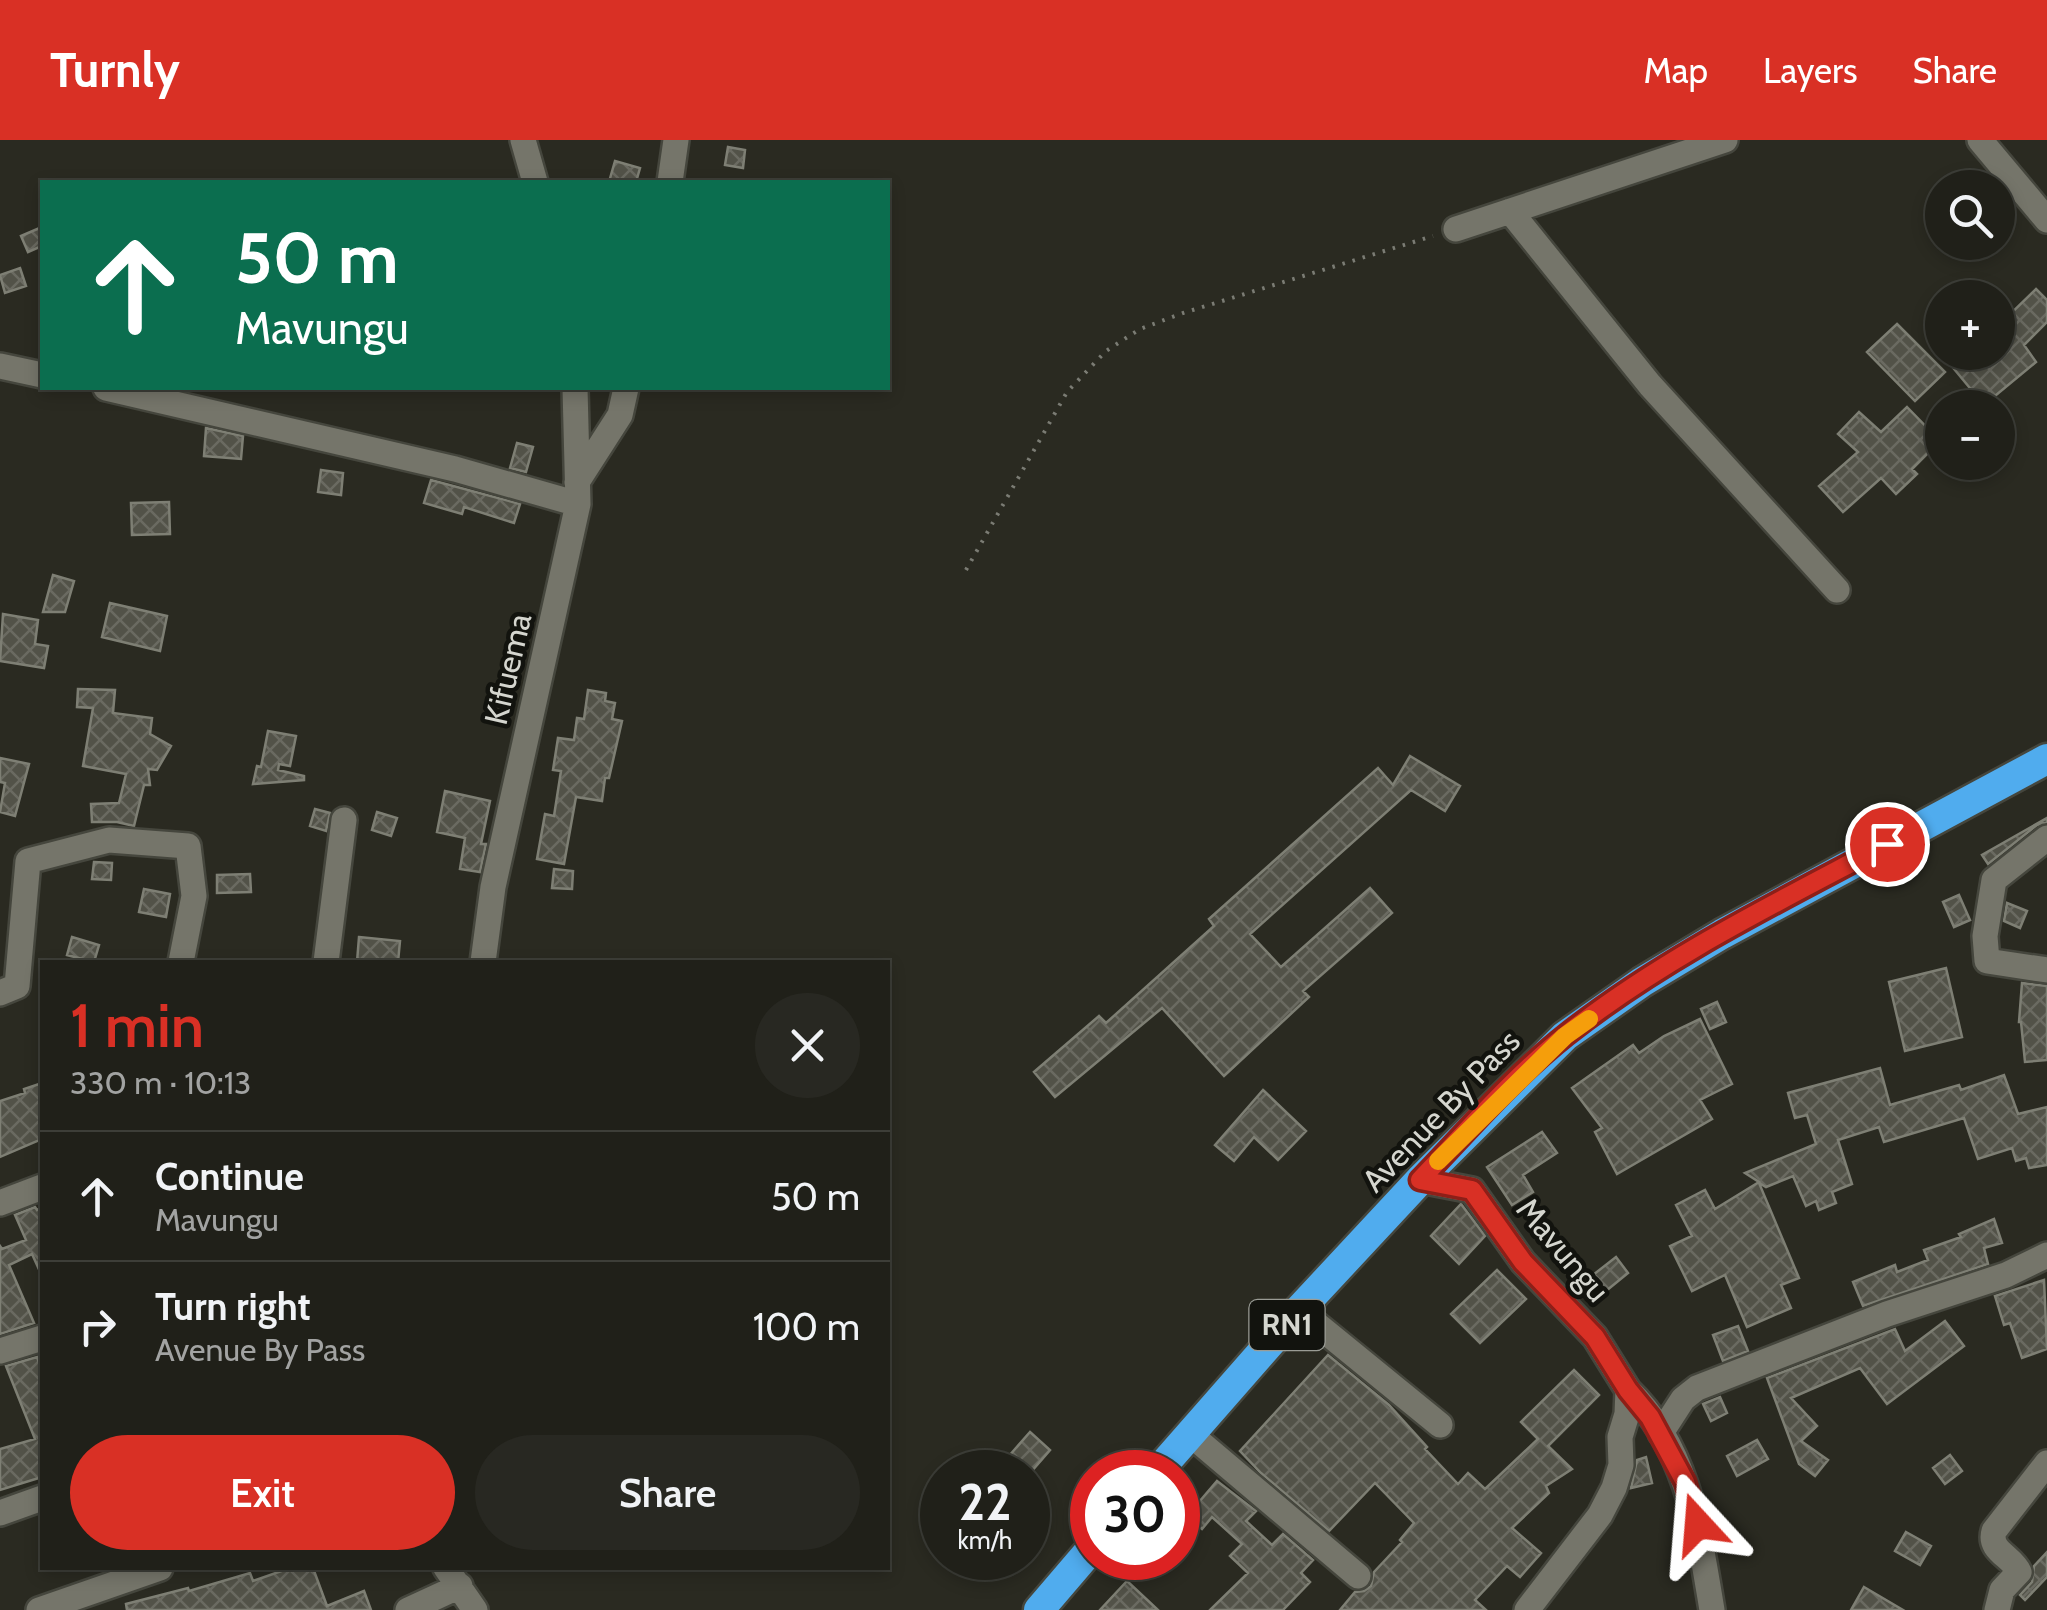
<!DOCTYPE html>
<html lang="en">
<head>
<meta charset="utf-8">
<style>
	body { margin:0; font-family:Cabin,sans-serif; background:#282822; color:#f1f3f6; height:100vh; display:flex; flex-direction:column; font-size:38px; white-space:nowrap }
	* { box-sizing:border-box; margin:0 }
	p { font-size:32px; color:#a2a3a2 }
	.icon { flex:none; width:55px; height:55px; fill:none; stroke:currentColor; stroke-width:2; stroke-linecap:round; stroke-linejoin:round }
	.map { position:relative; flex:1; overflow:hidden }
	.sheet { position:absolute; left:40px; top:820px; width:850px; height:610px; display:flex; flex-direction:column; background:#202019; border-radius:0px; box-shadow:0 5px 15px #0003,0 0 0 2px #3d3e38 }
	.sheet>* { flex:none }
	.hud { position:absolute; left:40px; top:40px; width:850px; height:210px; border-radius:0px; box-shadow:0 5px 15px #0003,0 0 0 2px #3d3e38; background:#0b6e4f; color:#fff; overflow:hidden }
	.tools { position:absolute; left:1925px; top:30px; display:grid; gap:20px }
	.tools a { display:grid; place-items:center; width:90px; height:90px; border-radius:50%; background:#202019; box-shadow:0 5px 15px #0003,0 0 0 2px #3d3e38; font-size:50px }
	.speed { position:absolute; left:920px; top:1310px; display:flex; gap:20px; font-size:50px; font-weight:700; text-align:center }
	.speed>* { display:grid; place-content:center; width:130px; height:130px; border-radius:50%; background:#202019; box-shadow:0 5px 15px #0003,0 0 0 2px #3d3e38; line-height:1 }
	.speed small { font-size:25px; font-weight:400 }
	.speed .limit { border:15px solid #d22; background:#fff; color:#111 }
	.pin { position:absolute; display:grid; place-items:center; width:85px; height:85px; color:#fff; margin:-42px; border:5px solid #fff; border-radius:50%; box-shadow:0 2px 10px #0007 }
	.me { position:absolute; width:110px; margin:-55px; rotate:341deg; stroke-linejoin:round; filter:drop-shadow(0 0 8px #0008) }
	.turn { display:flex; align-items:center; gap:35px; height:210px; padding:0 30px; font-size:45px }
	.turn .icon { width:130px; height:130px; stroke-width:2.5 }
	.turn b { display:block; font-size:70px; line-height:85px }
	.round { display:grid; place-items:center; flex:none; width:105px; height:105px; border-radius:52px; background:#282822 }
	.overview { display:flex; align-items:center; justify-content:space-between; height:170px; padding:0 30px }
	h1 { font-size:60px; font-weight:600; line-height:75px; color:#d93025 }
	.button { display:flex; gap:20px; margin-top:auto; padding:20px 30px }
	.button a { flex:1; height:115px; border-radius:60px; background:#d93025; color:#fff; font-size:40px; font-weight:600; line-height:115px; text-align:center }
	.button a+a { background:#282822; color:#f1f3f6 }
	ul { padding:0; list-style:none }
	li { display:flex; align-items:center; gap:30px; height:130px; padding:0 30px; border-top:2px solid #3d3e38 }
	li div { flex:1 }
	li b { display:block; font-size:38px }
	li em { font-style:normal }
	header { display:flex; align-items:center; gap:60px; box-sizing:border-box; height:140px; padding:0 50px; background:#d93025; color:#fff }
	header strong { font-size:48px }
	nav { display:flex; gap:55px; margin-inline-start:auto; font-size:35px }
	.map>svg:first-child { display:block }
	.building { fill:url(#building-cross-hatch); stroke:#7e7f74; stroke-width:2.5 }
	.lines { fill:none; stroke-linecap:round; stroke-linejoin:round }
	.minor-casing { stroke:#45463d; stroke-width:30 }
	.highway-casing { stroke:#45463d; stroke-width:35 }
	.path { stroke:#7b7c74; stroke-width:4; stroke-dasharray:2.5 8; stroke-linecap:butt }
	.minor { stroke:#75756a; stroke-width:25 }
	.highway { stroke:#50acee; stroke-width:30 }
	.route-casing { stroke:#8d1f18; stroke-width:25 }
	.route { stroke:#d93025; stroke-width:18 }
	.slow { stroke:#f59e0b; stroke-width:18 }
	.labels { text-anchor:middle; stroke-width:9; stroke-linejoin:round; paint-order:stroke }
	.shield { fill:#12130e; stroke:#9a9c95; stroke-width:2.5 }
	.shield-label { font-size:30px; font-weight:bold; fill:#d5d6cf }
	.street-label { font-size:32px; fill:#d5d6cf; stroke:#12130e }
</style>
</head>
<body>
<header>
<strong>Turnly</strong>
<nav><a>Map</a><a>Layers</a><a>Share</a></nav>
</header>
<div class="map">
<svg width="2047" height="1470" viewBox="0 0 2047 1470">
	<defs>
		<pattern id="building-cross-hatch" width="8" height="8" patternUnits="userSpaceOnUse" patternTransform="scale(2.5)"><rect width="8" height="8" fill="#525248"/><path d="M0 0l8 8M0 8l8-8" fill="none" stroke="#6a6a61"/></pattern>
	</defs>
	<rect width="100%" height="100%" fill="#2a2a21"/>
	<!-- building -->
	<path class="building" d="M 728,7 L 745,10 L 743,28 L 725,25 Z
		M 615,21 L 640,28 L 636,42 L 609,42 Z
		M 42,87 L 42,106 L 28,112 L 21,96 Z
		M 20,128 L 26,146 L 5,153 L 0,135 Z
		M 2036,149 L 2047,160 L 2047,182 L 2024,205 L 2036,222 L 1984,265 L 1940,212 L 1998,212 L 1998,186 Z
		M 1897,184 L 1945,232 L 1915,261 L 1867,212 Z
		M 1907,267 L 1940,301 L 1912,329 L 1917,334 L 1896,354 L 1881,338 L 1843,372 L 1819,346 L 1858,312 L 1838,294 L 1859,272 L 1881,292 Z
		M 206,288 L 243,296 L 241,319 L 204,316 Z
		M 517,303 L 533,307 L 526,332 L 510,328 Z
		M 321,330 L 343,333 L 341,355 L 318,352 Z
		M 431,340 L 520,364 L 514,383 L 464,367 L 462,374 L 424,363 Z
		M 169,362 L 170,394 L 132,395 L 131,363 Z
		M 53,435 L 74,441 L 65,472 L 43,472 Z
		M 110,463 L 167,476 L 160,511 L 102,497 Z
		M 3,474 L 38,480 L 35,504 L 48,506 L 44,528 L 0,521 Z
		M 78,549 L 115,550 L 113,573 L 152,578 L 150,594 L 171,606 L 157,630 L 148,629 L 150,645 L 144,645 L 134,686 L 117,682 L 92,682 L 91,664 L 119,663 L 126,634 L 83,626 L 93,568 L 77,567 Z
		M 588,550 L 606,553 L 605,561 L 615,563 L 612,579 L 622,581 L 609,638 L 605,638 L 602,661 L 576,657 L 564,724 L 537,719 L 545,674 L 554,676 L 561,631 L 553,630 L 558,598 L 574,600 L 577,578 L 584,579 Z
		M 268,591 L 296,596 L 290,626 L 279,624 L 278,630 L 304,636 L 304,640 L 253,644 L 257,626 L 261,627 Z
		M 1410,616 L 1460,646 L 1445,671 L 1411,650 L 1250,794 L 1281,827 L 1370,748 L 1392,773 L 1303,851 L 1309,857 L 1224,936 L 1162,868 L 1055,957 L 1034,932 L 1099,876 L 1106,883 L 1214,786 L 1209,779 L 1378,628 L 1393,645 Z
		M 0,618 L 29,624 L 15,676 L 0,672 L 5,643 L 0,642 Z
		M 445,651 L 490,661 L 481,704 L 486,704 L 480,732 L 460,729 L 465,698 L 437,692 Z
		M 315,669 L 330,673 L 326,691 L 310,686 Z
		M 377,672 L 397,678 L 391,696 L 372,690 Z
		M 2047,678 L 2047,682 L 2037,685 L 1988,724 L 1982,715 Z
		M 94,722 L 112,723 L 111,740 L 92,739 Z
		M 554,729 L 573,731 L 572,749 L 552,748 Z
		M 250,734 L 251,752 L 217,753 L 217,735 Z
		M 144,749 L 170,754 L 166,777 L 139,772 Z
		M 1959,755 L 1970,780 L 1954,787 L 1943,762 Z
		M 2007,763 L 2027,771 L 2020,788 L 2004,781 Z
		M 72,797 L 99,805 L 94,822 L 67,815 Z
		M 359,797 L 400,801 L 398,822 L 357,822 Z
		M 1946,828 L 1962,897 L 1905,911 L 1889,842 Z
		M 2022,843 L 2047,846 L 2047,920 L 2025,922 L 2021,882 L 2019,882 Z
		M 1717,862 L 1726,882 L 1710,889 L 1701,869 Z
		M 1700,879 L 1732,944 L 1700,960 L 1712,979 L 1617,1034 L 1595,992 L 1602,988 L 1572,948 L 1633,905 L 1639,913 L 1664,896 Z
		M 1880,928 L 1890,965 L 1959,945 L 1961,950 L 2004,935 L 2018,974 L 2047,967 L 2047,1025 L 2029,1028 L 2026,1018 L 2016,1021 L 2012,1008 L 1978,1019 L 1964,978 L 1884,1002 L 1879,987 L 1838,1000 L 1852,1044 L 1832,1052 L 1836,1063 L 1819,1070 L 1816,1061 L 1806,1066 L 1793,1036 L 1766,1047 L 1759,1043 L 1799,1138 L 1781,1145 L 1791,1168 L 1747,1187 L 1725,1135 L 1692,1151 L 1670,1106 L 1692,1096 L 1676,1065 L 1705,1050 L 1715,1069 L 1759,1042 L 1745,1033 L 1816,1004 L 1807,975 L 1795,978 L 1788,953 Z
		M 42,943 L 42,999 L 0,1017 L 0,961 L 25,953 L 24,949 Z
		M 1263,950 L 1306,991 L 1278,1020 L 1254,997 L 1234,1021 L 1215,1005 Z
		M 1542,992 L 1557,1013 L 1523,1035 L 1533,1052 L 1512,1065 L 1487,1027 Z
		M 1461,1064 L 1485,1096 L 1459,1124 L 1431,1096 Z
		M 35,1067 L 37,1070 L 42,1067 L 42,1136 L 32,1114 L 9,1125 L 34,1183 L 0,1194 L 0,1106 L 2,1109 L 26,1100 L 15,1075 Z
		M 1994,1079 L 2002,1103 L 1984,1108 L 1988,1124 L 1863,1166 L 1853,1142 L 1895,1125 L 1897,1132 L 1928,1120 L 1924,1110 L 1961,1097 L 1959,1094 Z
		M 1616,1117 L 1628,1133 L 1606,1151 L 1593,1135 Z
		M 1497,1130 L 1526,1159 L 1480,1203 L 1451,1174 Z
		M 2044,1140 L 2047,1209 L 2022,1218 L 2010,1183 L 2004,1185 L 1995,1156 Z
		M 1945,1181 L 1964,1206 L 1887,1264 L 1860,1228 L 1791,1258 L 1817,1286 L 1801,1301 L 1828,1320 L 1815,1336 L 1799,1324 L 1767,1238 L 1895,1189 L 1905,1211 Z
		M 1738,1186 L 1748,1211 L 1723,1221 L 1713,1195 Z
		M 1328,1215 L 1389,1265 L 1427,1307 L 1425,1309 L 1458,1344 L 1468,1333 L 1485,1349 L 1538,1299 L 1521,1282 L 1574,1230 L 1599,1255 L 1548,1306 L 1572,1329 L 1546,1346 L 1549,1353 L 1512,1388 L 1541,1413 L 1520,1437 L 1507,1426 L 1475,1460 L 1486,1470 L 1340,1470 L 1355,1452 L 1364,1451 L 1371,1446 L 1374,1432 L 1402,1402 L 1400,1400 L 1414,1383 L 1375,1343 L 1329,1391 L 1261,1333 L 1240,1311 Z
		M 37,1217 L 42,1231 L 42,1337 L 0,1350 L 0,1309 L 35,1299 L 6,1226 Z
		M 1720,1257 L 1727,1273 L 1711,1281 L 1703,1264 Z
		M 1030,1292 L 1050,1310 L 1031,1332 L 995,1332 Z
		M 1757,1300 L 1768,1319 L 1737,1336 L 1727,1316 Z
		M 1950,1315 L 1962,1331 L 1945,1344 L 1933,1328 Z
		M 1646,1317 L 1652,1343 L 1631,1348 L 1637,1320 Z
		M 1217,1341 L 1256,1371 L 1246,1381 L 1272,1405 L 1283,1394 L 1313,1420 L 1301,1433 L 1310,1442 L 1283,1470 L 1210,1470 L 1248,1433 L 1230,1416 L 1242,1404 L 1212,1377 L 1202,1389 L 1187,1376 Z
		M 1906,1392 L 1931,1406 L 1920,1425 L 1895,1411 Z
		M 2047,1412 L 2047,1437 L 2025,1460 L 2020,1455 L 2032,1442 L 2034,1426 Z
		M 290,1428 L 313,1428 L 327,1466 L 364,1451 L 371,1470 L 127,1470 L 126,1464 L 188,1448 L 189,1451 L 250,1433 L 253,1441 Z
		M 1127,1441 L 1158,1470 L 1100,1470 Z
		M 1864,1447 L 1903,1470 L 1851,1470 Z"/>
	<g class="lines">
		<!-- minor casing -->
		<g class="minor-casing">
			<path id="minor" d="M 523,0 L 535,42
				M 1980,0 L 2047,80
				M 670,42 L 676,0
				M 1510,71 L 1650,245 L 1837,450
				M 1456,89 L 1725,0
				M 0,226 L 42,235
				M 106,248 L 455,329 L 578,364
				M 577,342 L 620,275 L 626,248
				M 2047,698 L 1994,740 L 1985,796 L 1987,821 L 2047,830
				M 326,822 L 344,680
				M 483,822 L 493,747 L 578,364 L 575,248
				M 0,853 L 17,846 L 28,721 L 109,700 L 188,706 L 194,756 L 181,822
				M 1420,1040 L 1472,1050 L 1523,1122 L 1595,1197 L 1628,1250 L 1627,1274 L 1620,1297 L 1621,1325 L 1614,1348 L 1600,1375 L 1527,1470
				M 0,1063 L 42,1047
				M 1299,1170 L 1440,1285
				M 0,1211 L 42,1198
				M 1628,1250 C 1688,1307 1699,1393 1712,1470
				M 1661,1293 L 1683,1259 L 1697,1248 L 1887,1174 L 2006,1135 L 2047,1115
				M 1190,1294 L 1358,1436
				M 0,1373 L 42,1358
				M 446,1428 L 475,1470
				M 39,1470 L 160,1428
				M 408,1470 L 460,1446
				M 1997,1470 L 2002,1450 L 2019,1432 C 2012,1416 1988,1411 1994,1391 L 2047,1323"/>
		</g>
		<!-- highway casing -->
		<g class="highway-casing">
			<path id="highway" d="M 1157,1332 L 1299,1170 L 1420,1040 L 1565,896 L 1642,842 L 1722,794 L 2047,619
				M 1039,1470 L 1092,1408"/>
		</g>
		<!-- path -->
		<path class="path" d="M 966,430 L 1067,252 L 1106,211 L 1140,189 L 1183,173 L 1433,96"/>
		<!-- minor -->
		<use href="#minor" class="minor"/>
		<!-- highway -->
		<use href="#highway" class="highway"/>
	</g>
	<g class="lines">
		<!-- route casing -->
		<g class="route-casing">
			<path id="route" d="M 1698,1384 L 1685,1342 L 1650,1277 L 1628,1250 L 1595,1197 L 1523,1122 L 1472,1050 L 1420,1040 C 1467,991 1513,937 1566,895 C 1663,818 1778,762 1887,704"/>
		</g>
		<!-- route -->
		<use href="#route" class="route"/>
		<!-- slow -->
		<path class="slow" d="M 1438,1021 L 1565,896 L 1589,879"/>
	</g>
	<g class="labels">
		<!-- shield labels -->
		<rect class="shield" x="1249.5" y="1160" width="75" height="50" rx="8"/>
		<g class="shield-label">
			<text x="1287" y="1195">RN1</text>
		</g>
		<!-- street labels -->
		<g class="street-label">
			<text transform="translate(508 529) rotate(-77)" y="11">Kifuema</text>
			<text transform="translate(1441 971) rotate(-46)" y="11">Avenue By Pass</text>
			<text transform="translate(1563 1110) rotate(50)" y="11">Mavungu</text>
		</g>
	</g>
</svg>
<div class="tools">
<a><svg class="icon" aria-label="search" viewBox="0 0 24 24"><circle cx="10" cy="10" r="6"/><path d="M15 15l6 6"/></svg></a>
<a>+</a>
<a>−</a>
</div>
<div class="speed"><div>22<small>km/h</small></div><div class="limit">30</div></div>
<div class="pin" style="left:1887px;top:704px;background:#d93025"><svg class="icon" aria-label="arrive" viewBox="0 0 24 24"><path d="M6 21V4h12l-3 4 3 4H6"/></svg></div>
<svg class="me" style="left:1698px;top:1384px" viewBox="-20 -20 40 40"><path d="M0-17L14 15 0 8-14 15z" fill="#d93025" stroke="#fff" stroke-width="4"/></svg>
<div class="hud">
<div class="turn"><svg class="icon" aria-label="ahead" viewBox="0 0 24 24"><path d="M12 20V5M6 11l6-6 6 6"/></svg><div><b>50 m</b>Mavungu</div></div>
</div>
<section class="sheet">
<div class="overview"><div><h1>1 min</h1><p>330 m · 10:13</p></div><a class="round"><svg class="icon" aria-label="close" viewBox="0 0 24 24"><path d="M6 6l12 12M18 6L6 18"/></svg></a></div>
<ul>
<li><svg class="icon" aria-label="ahead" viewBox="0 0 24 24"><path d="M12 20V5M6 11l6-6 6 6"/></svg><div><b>Continue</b><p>Mavungu</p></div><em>50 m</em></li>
<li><svg class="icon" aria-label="right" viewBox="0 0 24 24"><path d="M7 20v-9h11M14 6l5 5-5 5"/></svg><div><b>Turn right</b><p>Avenue By Pass</p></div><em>100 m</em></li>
</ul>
<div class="button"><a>Exit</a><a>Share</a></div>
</section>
</div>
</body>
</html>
